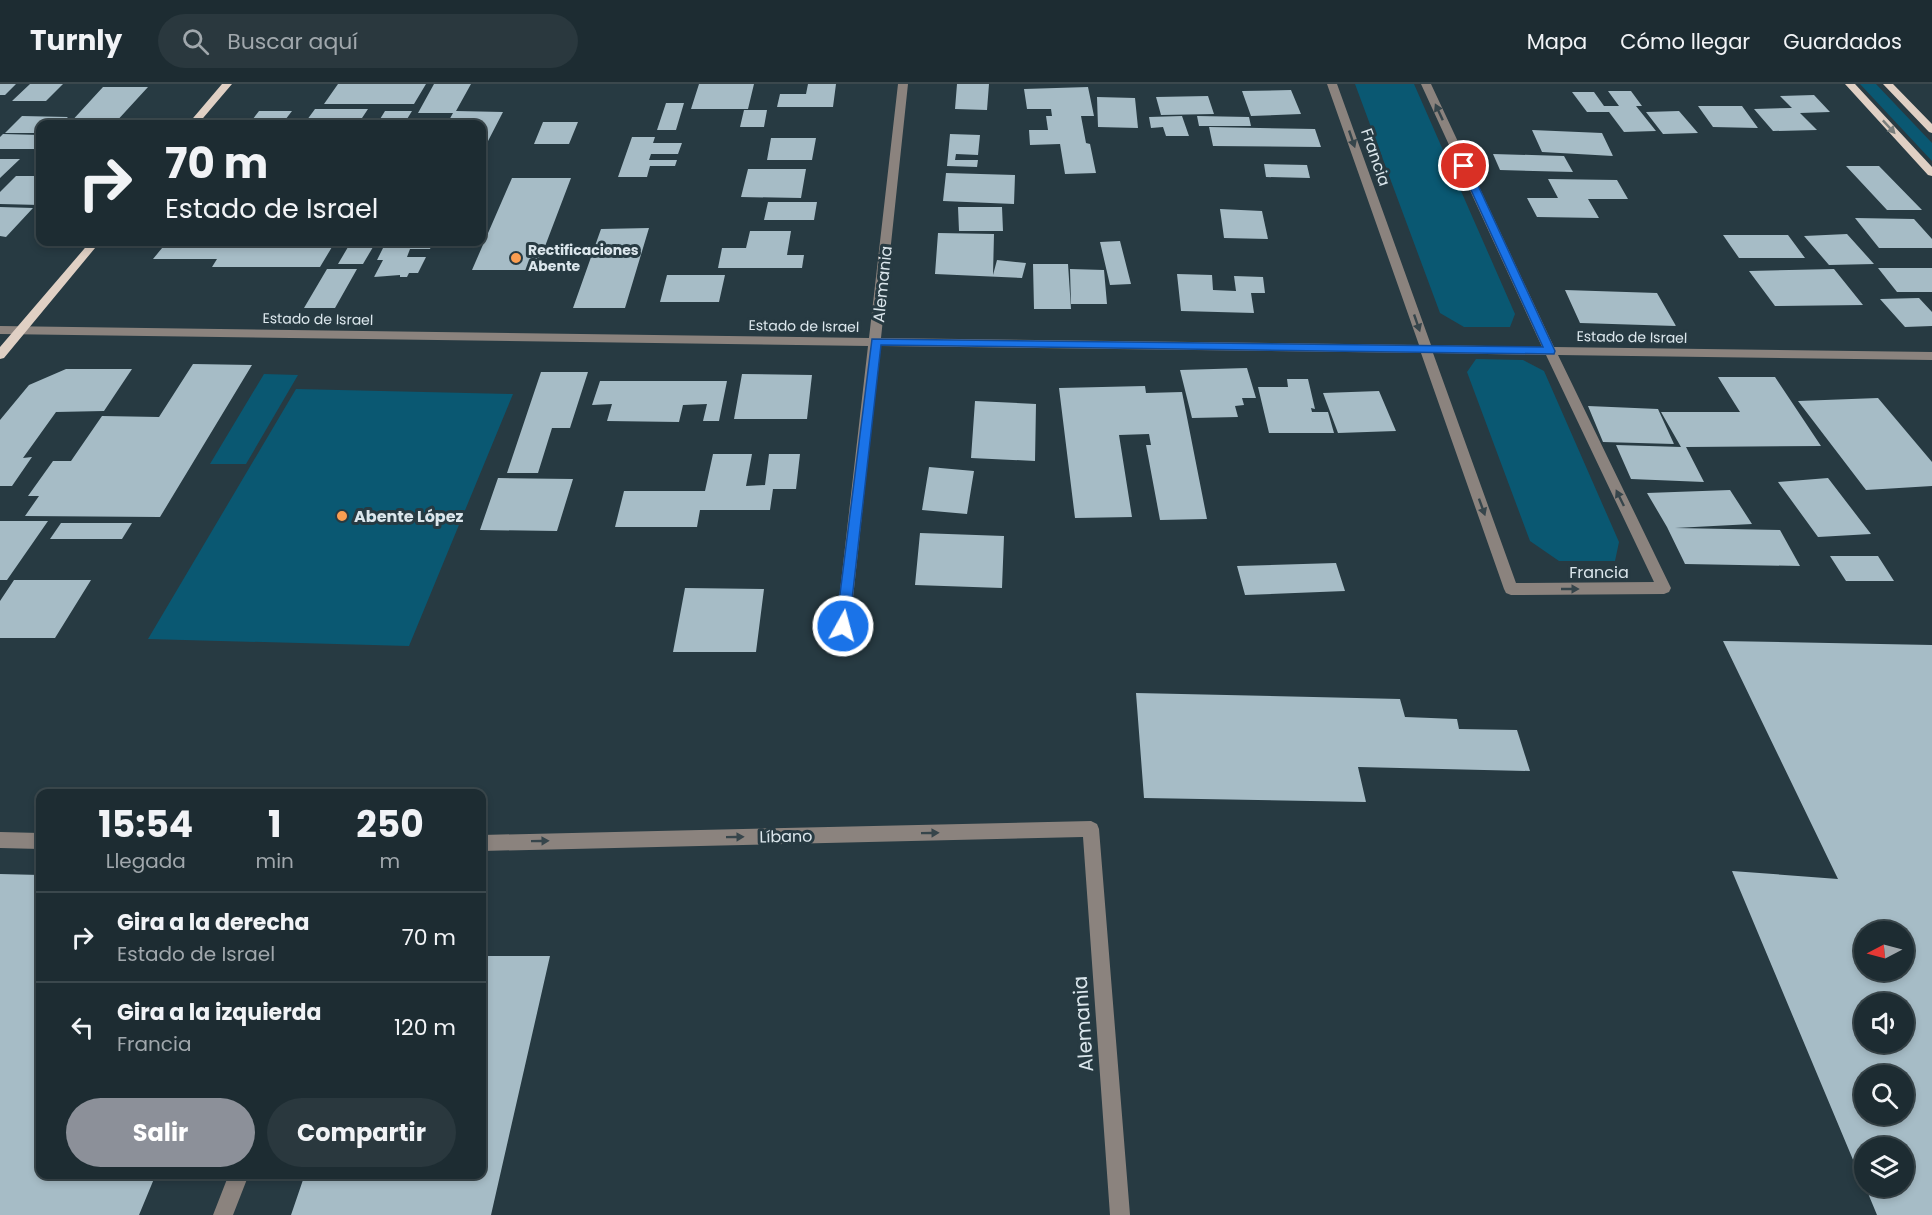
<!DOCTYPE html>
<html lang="es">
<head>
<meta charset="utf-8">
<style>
	body { margin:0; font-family:Poppins,sans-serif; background:#2a383e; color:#f1f3f6; height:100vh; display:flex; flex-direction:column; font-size:22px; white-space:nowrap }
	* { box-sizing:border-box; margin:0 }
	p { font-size:20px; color:#a0a7ac }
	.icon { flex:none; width:33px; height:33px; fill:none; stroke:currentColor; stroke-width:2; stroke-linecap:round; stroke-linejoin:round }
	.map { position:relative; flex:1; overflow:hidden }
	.drawer { position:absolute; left:36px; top:705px; width:450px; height:390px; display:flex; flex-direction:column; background:#1d2c32; border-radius:12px; box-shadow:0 3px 9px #0003,0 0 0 2px #3b484d }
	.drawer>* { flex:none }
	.banner { position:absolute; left:36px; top:36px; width:450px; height:126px; border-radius:12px; box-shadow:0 3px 9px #0003,0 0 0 2px #3b484d; background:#1d2c32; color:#f1f3f6; overflow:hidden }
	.needle { width:39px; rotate:264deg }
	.tools { position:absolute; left:1854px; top:837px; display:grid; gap:12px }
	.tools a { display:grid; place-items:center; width:60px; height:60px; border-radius:50%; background:#1d2c32; box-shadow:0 3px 9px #0003,0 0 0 2px #3b484d; font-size:30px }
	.pin { position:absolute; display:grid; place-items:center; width:51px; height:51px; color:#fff; margin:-26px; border:3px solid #fff; border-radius:50%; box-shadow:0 2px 6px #0007 }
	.me { position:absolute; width:66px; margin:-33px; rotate:7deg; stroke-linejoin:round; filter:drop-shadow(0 0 4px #0008) }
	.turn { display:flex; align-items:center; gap:21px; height:126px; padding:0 30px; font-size:27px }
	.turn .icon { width:78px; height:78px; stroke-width:2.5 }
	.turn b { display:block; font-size:42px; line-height:51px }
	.eta { display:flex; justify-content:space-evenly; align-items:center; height:102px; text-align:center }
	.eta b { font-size:36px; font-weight:700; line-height:42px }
	.cta { display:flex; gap:12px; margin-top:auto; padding:12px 30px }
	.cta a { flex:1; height:69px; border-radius:36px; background:#8c9099; color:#fff; font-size:24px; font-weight:700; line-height:69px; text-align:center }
	.cta a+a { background:#2a383e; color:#f1f3f6 }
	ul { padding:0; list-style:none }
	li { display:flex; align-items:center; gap:18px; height:90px; padding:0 30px; border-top:2px solid #3b484d }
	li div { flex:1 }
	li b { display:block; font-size:22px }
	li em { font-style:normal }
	header { display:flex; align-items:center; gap:36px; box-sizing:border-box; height:84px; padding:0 30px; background:#1d2c32; border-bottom:2px solid #3b484d }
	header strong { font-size:28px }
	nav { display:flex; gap:33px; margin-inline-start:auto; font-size:21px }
	.search { width:420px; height:54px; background:#2a383e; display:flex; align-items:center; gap:15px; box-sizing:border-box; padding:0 21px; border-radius:33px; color:#a0a7ac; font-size:22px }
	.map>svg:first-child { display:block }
	.green { fill:#0a5872 }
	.building { fill:#a6bcc6; fill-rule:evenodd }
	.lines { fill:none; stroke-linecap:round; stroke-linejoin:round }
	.minor { fill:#8b837e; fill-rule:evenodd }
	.major { fill:#e0d0c4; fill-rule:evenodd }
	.oneway { fill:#36454b }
	.oneway2 { fill:#7a7e7c }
	.route { fill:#1a73e8; stroke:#114b97; stroke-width:1.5 }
	.poi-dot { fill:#fb9e51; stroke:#273a42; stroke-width:2 }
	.labels { text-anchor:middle; stroke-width:6; stroke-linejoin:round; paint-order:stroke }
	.far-poi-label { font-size:14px; font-weight:bold; fill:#dbe6ec; stroke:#273a42; text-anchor:start }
	.far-street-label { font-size:14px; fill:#dbe6ec; stroke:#273a42 }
	.street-label { font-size:16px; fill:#dbe6ec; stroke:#273a42 }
	.poi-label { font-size:16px; font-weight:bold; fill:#dbe6ec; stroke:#273a42; text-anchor:start }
	.near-street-label { font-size:20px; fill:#dbe6ec; stroke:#273a42 }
</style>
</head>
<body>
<header>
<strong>Turnly</strong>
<div class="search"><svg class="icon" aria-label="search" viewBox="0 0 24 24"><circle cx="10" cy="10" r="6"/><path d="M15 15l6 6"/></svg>Buscar aquí</div>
<nav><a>Mapa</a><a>Cómo llegar</a><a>Guardados</a></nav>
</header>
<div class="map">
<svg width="1932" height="1131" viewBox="0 0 1932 1131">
	<rect width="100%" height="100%" fill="#273a42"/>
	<!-- green -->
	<path class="green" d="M 1355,0 L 1414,0 L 1515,230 L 1510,243 L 1464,243 L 1440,229 Z
		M 1860,0 L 1876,0 L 1932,59 L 1932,77 Z
		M 1476,275 L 1523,276 L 1544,287 L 1619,458 L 1615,477 L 1559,477 L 1530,457 L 1467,288 Z
		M 264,290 L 298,291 L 246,380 L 210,380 Z
		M 296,305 L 513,310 L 409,562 L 148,555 Z"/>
	<!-- building -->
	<path class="building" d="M 0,0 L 16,0 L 5,11 L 0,11 Z
		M 30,0 L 63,0 L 46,17 L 12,17 Z
		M 338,0 L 426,0 L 414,20 L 324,20 Z
		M 434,0 L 471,0 L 456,27 L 503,28 L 487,59 L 482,59 L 482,40 L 447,40 L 453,29 L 418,29 Z
		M 699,0 L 754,0 L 748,25 L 691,25 Z
		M 808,0 L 836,0 L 833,23 L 777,23 L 780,10 L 806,10 Z
		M 957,0 L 989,0 L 987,26 L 955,25 Z
		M 103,3 L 148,3 L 114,40 L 69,40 Z
		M 1088,3 L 1094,32 L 1081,32 L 1086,59 L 1090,60 L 1096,89 L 1065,90 L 1060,60 L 1030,61 L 1029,46 L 1048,46 L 1046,32 L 1052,32 L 1051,25 L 1027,25 L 1024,5 Z
		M 1291,6 L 1301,30 L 1251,32 L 1242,7 Z
		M 1608,7 L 1631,7 L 1642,22 L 1636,22 L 1656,47 L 1624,48 L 1609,28 L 1587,28 L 1572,8 L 1594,8 L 1604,22 L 1619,22 Z
		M 1814,11 L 1830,28 L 1800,29 L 1817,46 L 1773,47 L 1754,25 L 1792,24 L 1780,12 Z
		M 1208,12 L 1214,30 L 1161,31 L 1156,13 Z
		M 1097,13 L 1135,14 L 1138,44 L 1098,43 Z
		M 666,19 L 684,19 L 676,46 L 657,46 Z
		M 1698,22 L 1742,22 L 1758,44 L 1713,43 Z
		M 315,25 L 368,25 L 358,40 L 304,40 Z
		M 744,26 L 767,26 L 764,43 L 740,43 Z
		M 259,27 L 292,27 L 282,40 L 249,40 Z
		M 385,27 L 412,27 L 404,40 L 377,40 Z
		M 1679,27 L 1698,49 L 1663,50 L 1646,28 Z
		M 22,32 L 68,33 L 60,40 L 40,40 L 40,49 L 5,49 Z
		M 1182,32 L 1189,52 L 1166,52 L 1163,43 L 1151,44 L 1149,33 Z
		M 1197,32 L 1249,33 L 1251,42 L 1199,42 Z
		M 543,38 L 578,38 L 569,60 L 534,60 Z
		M 1209,43 L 1315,45 L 1321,63 L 1213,62 Z
		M 1532,46 L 1602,49 L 1613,72 L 1542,68 Z
		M 3,50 L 40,51 L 40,59 L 34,65 L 0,65 L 0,53 Z
		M 950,50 L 980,51 L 978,71 L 956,70 L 955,76 L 978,76 L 977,83 L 947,82 Z
		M 632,53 L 655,53 L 653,59 L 682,59 L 678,70 L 651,70 L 649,76 L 677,76 L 675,82 L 650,82 L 647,93 L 618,93 Z
		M 771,54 L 816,54 L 812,76 L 767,76 Z
		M 1493,70 L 1564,72 L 1573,88 L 1500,86 Z
		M 0,75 L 20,75 L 0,94 Z
		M 1264,80 L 1307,81 L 1310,94 L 1266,93 Z
		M 1846,82 L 1879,82 L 1922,126 L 1887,126 Z
		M 748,85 L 806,85 L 801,114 L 741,113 Z
		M 946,89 L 1015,91 L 1014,120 L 943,117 Z
		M 16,92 L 40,92 L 40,121 L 0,120 L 0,108 Z
		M 512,94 L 571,94 L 536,186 L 472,186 Z
		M 1548,95 L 1617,96 L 1628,115 L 1588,115 L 1599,134 L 1537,133 L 1527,114 L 1558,114 Z
		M 768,118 L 817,118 L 814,136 L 764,136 Z
		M 0,123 L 33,124 L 6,153 L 0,152 Z
		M 958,123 L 1002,123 L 1003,147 L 959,147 Z
		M 1220,125 L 1262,127 L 1268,155 L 1224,154 Z
		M 1855,134 L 1914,135 L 1932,155 L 1932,164 L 1879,164 Z
		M 649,144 L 625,224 L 573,224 L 601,145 Z
		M 750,147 L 791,147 L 787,171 L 804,171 L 802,184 L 718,184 L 722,164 L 746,164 Z
		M 938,149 L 994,150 L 993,191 L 997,176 L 1026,179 L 1022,194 L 935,190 Z
		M 1847,150 L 1874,180 L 1829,181 L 1804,152 Z
		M 1723,151 L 1788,151 L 1805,174 L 1739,174 Z
		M 1120,157 L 1131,200 L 1110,201 L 1100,158 Z
		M 167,158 L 335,158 L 320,183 L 212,183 L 217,175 L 153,175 Z
		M 351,158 L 376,158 L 363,180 L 338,180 Z
		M 386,158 L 433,158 L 430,165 L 410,165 L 407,173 L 426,173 L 418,189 L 409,189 L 407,193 L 400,193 L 400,191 L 374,193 L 383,176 L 377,176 Z
		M 1033,180 L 1068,180 L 1071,225 L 1034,225 Z
		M 1878,184 L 1932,184 L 1932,208 L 1897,208 Z
		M 327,185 L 357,185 L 335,224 L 304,224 Z
		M 1070,185 L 1104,186 L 1107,220 L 1071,220 Z
		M 1834,185 L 1863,221 L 1775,222 L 1749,187 Z
		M 1177,190 L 1212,191 L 1213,206 L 1236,207 L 1234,192 L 1263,193 L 1265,209 L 1251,209 L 1254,229 L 1181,227 Z
		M 667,191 L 725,191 L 719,218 L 660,218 Z
		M 1565,206 L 1657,209 L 1676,242 L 1580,239 Z
		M 1919,214 L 1932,228 L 1932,242 L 1905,243 L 1880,215 Z
		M 193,280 L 252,281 L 160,433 L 25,432 L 39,412 L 28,412 L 53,377 L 71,377 L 102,332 L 159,333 Z
		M 1247,284 L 1256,314 L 1242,314 L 1244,321 L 1235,322 L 1238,333 L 1192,334 L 1180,286 Z
		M 66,285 L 132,285 L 104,327 L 56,328 L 23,374 L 32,373 L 12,402 L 0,402 L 0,336 L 29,301 Z
		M 541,288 L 588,288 L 570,344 L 552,344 L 538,389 L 507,389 Z
		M 742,290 L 812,291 L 807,335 L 734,335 Z
		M 1718,293 L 1775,293 L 1821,362 L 1686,363 L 1704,398 L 1631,395 L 1616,361 L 1681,363 L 1661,328 L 1740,328 Z
		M 1287,295 L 1308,295 L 1315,325 L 1311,324 L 1312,328 L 1328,328 L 1334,349 L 1269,349 L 1258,303 L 1288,303 Z
		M 600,297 L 727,297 L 719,337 L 703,337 L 707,320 L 683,321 L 679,338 L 607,337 L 612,320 L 592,321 Z
		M 1145,302 L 1146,309 L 1182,308 L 1207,435 L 1160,436 L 1146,361 L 1151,361 L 1149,350 L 1119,351 L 1132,433 L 1075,434 L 1059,304 Z
		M 1379,307 L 1396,347 L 1338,349 L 1323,309 Z
		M 1878,314 L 1932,378 L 1932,402 L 1866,406 L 1798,317 Z
		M 975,317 L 1036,320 L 1035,377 L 971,374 Z
		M 1588,322 L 1658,325 L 1674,360 L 1603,358 Z
		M 713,370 L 752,370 L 746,402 L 765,401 L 769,370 L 800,370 L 796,405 L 773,405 L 770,426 L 700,426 L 697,443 L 615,443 L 624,407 L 705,407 Z
		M 929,383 L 974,387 L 967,430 L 922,426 Z
		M 498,394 L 573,395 L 557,447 L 480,446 Z
		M 1828,394 L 1871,450 L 1818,453 L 1778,398 Z
		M 1730,406 L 1752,440 L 1675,444 L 1780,446 L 1800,482 L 1685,480 L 1667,443 L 1647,409 Z
		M 0,437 L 48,437 L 7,496 L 0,496 Z
		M 61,439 L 132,439 L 122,455 L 50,455 Z
		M 920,449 L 1004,452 L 1002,504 L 915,501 Z
		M 1830,472 L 1878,472 L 1894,497 L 1846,497 Z
		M 1336,479 L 1345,507 L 1245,511 L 1237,482 Z
		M 14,496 L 91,496 L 55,554 L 0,554 L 0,517 Z
		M 685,504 L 764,505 L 756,568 L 673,568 Z
		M 1723,557 L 1932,561 L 1932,1131 L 1877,1131 L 1865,1102 L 1904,1102 L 1904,1064 L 1864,1064 L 1864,1102 L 1732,787 L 1838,795 ZM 1864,848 L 1904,848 L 1904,886 L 1864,886 ZM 1864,920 L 1904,920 L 1904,958 L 1864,958 ZM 1864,992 L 1904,992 L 1904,1030 L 1864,1030 Z
		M 1136,609 L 1400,615 L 1405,633 L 1457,635 L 1459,645 L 1517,646 L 1530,687 L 1358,683 L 1366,718 L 1144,714 Z
		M 0,790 L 40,791 L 40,1090 L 156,1090 L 139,1131 L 0,1131 Z
		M 482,872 L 550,872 L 491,1131 L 291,1131 L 305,1090 L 482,1090 Z"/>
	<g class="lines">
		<!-- minor -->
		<path class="minor" d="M 898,0 L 908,0 L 881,254 L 1419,261 L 1327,0 L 1337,0 L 1431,261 L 1542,263 L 1421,0 L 1431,0 L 1554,263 L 1932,268 L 1932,276 L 1558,271 L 1671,504 L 1669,508 L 1664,510 L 1511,511 L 1506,509 L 1504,505 L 1421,269 L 880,262 L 850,542 L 848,546 L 838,546 L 836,542 L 868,262 L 0,250 L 0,242 L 869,254 ZM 1433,269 L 1546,271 L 1654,498 L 1516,499 Z
			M 1091,737 L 1097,740 L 1099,745 L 1130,1131 L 1110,1131 L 1083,753 L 482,767 L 482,751 Z
			M 0,748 L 40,749 L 40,765 L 0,764 Z
			M 229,1090 L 249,1090 L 233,1131 L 213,1131 Z"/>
		<!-- major -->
		<path class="major" d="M 222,0 L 232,0 L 198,40 L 188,40 Z
			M 1845,0 L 1855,0 L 1932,83 L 1932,92 L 1928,91 Z
			M 1883,0 L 1893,0 L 1932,40 L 1932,49 L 1929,48 Z
			M 90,158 L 100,158 L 4,274 L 0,275 L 0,263 Z"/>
	</g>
	<!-- one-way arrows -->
	<defs><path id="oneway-solid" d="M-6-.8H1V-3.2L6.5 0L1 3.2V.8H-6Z" transform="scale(1.5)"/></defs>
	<g class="oneway">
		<use href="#oneway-solid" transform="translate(1439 28) rotate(-115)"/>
		<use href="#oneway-solid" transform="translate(1352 55) rotate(71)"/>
		<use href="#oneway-solid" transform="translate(1417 239) rotate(71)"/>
		<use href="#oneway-solid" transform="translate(1620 414) rotate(-116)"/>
		<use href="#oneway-solid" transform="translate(1482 423) rotate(70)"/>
		<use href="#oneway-solid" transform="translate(1570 505)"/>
		<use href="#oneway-solid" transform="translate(930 749) rotate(-1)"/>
		<use href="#oneway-solid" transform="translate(735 753) rotate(-1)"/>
		<use href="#oneway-solid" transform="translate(540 757) rotate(-1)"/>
	</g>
	<use class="oneway2" href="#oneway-solid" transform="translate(1889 43) rotate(47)"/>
	<!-- route -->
	<path class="route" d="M 1464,79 L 1469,82 L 1555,267 L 1554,270 L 881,261 L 849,542 L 847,546 L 838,546 L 836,542 L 872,255 L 1543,263 L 1460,82 Z"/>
	<!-- markers -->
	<g class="poi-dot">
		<circle cx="516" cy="174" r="6"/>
		<circle cx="342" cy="432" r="6"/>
	</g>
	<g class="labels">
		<!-- far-poi labels -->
		<g class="far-poi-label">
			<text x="528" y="171">Rectificaciones<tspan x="528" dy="16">Abente</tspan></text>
		</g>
		<!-- far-street labels -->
		<g class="far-street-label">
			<text transform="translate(318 235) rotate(1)" y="5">Estado de Israel</text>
			<text transform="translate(804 242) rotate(1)" y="5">Estado de Israel</text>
			<text transform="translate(1632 253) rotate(1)" y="5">Estado de Israel</text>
		</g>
		<!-- street labels -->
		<g class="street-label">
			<text transform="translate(1376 73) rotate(71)" y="6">Francia</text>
			<text transform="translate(882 200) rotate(-84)" y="6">Alemania</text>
			<text x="1599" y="494">Francia</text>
			<text transform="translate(786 752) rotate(-1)" y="6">Líbano</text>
		</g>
		<!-- poi labels -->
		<g class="poi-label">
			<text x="354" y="438">Abente López</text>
		</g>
		<!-- near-street labels -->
		<g class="near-street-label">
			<text transform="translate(1083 940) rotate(-94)" y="7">Alemania</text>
		</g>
	</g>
</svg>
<div class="tools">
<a><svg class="needle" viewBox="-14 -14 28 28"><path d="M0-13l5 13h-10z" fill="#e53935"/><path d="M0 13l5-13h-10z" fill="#a0a7ac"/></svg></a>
<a><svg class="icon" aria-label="sound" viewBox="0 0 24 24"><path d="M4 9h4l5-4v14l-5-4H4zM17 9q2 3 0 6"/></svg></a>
<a><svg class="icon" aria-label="search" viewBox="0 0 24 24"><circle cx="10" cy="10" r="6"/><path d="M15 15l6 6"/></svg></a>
<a><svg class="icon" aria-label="layers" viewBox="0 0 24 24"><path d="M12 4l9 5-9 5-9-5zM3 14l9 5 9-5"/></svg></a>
</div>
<div class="pin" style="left:1464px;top:82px;background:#d93025"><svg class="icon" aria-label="arrive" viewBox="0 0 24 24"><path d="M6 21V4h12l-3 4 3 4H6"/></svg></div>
<svg class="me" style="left:843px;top:542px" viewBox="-20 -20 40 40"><circle r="17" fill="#1a73e8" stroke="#fff" stroke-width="3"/><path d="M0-11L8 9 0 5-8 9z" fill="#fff"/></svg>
<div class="banner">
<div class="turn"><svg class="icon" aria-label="right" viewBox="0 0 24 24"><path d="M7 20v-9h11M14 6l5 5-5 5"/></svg><div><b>70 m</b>Estado de Israel</div></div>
</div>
<section class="drawer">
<div class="eta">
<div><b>15:54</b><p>Llegada</p></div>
<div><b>1</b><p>min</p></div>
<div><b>250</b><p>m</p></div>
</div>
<ul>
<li><svg class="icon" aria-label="right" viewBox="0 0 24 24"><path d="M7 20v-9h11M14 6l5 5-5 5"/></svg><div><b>Gira a la derecha</b><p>Estado de Israel</p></div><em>70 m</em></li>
<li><svg class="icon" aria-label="left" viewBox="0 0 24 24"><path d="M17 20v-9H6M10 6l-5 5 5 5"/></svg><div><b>Gira a la izquierda</b><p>Francia</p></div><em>120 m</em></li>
</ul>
<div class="cta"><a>Salir</a><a>Compartir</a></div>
</section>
</div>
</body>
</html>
